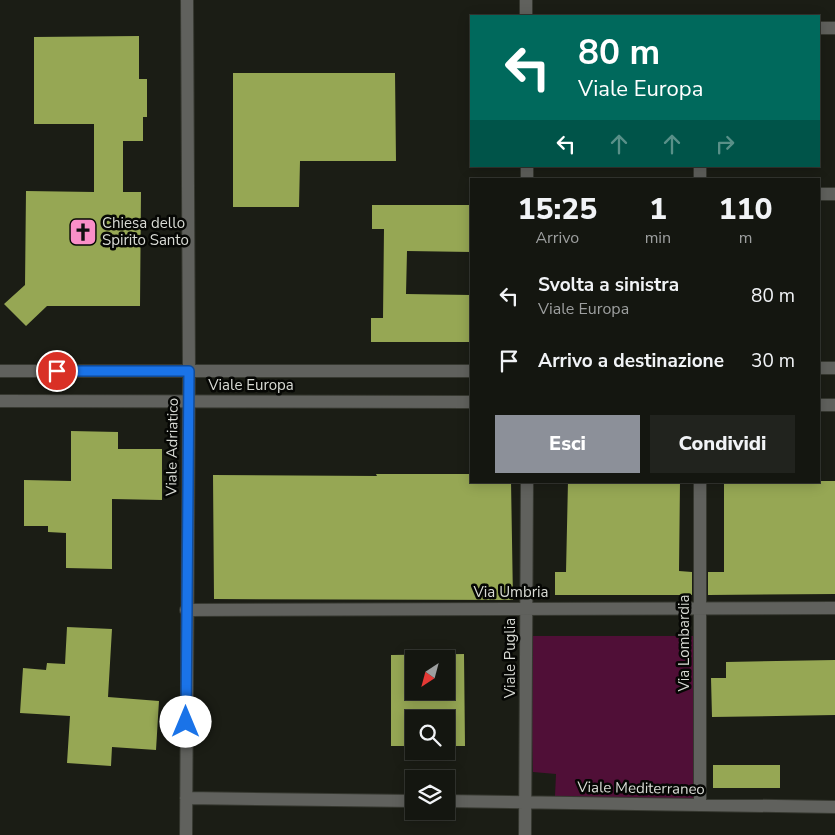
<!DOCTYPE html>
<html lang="it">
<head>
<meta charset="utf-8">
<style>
	body { margin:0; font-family:"Nunito Sans",sans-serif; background:#21231e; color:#f1f3f6; height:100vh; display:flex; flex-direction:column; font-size:19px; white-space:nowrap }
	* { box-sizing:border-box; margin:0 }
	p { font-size:16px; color:#9d9f9f }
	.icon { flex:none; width:28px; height:28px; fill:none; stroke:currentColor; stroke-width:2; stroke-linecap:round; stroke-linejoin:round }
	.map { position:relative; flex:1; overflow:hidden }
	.drawer { position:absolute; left:470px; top:178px; width:350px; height:305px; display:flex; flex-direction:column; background:#141610; border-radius:0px; box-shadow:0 2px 12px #0003,0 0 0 1px #333530 }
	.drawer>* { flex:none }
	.top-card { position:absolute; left:470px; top:15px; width:350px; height:152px; border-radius:0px; box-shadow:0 2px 12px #0003,0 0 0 1px #333530; background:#00695c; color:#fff; overflow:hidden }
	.needle { width:32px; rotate:216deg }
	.controls { position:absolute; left:405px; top:650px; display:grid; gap:10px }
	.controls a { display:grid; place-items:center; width:50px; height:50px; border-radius:0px; background:#141610; box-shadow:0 2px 12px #0003,0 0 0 1px #333530; font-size:25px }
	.pin { position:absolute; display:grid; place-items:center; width:42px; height:42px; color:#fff; margin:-21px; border:2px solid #fff; border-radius:50%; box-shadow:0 1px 5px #0007 }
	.me { position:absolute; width:55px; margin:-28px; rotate:0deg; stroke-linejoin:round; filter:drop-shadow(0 0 4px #0008) }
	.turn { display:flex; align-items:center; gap:18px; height:105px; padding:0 25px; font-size:22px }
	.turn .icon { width:65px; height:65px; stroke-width:2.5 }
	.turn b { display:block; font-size:35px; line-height:42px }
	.lanes { display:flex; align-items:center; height:48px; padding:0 25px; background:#0003; justify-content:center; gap:25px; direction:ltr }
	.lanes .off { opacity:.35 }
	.eta { display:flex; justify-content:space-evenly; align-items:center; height:85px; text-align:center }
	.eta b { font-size:30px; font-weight:800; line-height:35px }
	.button { display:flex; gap:10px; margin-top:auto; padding:10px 25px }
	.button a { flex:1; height:58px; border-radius:0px; background:#8c9099; color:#fff; font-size:20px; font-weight:800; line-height:58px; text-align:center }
	.button a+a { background:#21231e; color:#f1f3f6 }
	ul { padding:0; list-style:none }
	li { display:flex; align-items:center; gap:15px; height:65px; padding:0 25px }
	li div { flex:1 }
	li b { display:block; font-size:19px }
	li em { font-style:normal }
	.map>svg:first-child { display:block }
	.green { fill:#500f37 }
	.building { fill:#96a754; fill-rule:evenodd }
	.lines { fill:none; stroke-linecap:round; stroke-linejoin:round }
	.street-casing { stroke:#363830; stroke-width:14 }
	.street { stroke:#60615d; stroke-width:12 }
	.route-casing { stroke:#114b97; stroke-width:12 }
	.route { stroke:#1a73e8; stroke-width:9 }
	.labels { text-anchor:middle; stroke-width:5; stroke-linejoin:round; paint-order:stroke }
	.poi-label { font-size:15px; fill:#d9dbd5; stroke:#060704; text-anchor:start }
	.street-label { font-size:15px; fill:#d9dbd5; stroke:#060704 }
</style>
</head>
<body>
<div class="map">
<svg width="835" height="835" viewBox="0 0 835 835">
	<rect width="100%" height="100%" fill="#1b1d15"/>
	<!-- green -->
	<path class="green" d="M 529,636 L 696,636 L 695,800 L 555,796 L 556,774 L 533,772 Z"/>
	<!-- building -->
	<path class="building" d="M 139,36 L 139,79 L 147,79 L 147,117 L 143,117 L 143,141 L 123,141 L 123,192 L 141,192 L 140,306 L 47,306 L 26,326 L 4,304 L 25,285 L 26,191 L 94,192 L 94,124 L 34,124 L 34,37 Z
		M 233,73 L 395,73 L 396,161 L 300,161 L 299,207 L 233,207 Z
		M 372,205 L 471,205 L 471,252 L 407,251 L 406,294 L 471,295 L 471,342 L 371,342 L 371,318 L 383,318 L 384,229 L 372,229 Z
		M 71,431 L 118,432 L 118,449 L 162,449 L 162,500 L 112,499 L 112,569 L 66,568 L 66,533 L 48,532 L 48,526 L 24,526 L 24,480 L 71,481 Z
		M 376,474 L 471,474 L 471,481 L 511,481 L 513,600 L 214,599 L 213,475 L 377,476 Z
		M 568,481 L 680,481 L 679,571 L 692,572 L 692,595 L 555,595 L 555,572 L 566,572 Z
		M 724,481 L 835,481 L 835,594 L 708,595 L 708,572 L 724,572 Z
		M 67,627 L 112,629 L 108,697 L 159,701 L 156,750 L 112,747 L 111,766 L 67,763 L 70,716 L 20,713 L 23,668 L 46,670 L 47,663 L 65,664 Z
		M 464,654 L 465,746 L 446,746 L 446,719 L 414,719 L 414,746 L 391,746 L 391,655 ZM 414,659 L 446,659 L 446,691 L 414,691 Z
		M 835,660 L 835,715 L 712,717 L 711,678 L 726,678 L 726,662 Z
		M 713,765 L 780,765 L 780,788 L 713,788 Z"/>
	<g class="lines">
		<!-- street casing -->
		<g class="street-casing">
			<path id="street" d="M 526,16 L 526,0
				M 819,28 L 835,28
				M 527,166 L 527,179
				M 700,166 L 700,179
				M 819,194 L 835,194
				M 819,368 L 835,368
				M 0,371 L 471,371
				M 0,401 L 471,402
				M 819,405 L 835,405
				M 186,610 L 835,608
				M 186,798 L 414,801
				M 446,801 L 835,807
				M 700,805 L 700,481
				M 186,835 L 189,371 L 187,0
				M 525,835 L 527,481"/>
		</g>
		<!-- street -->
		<use href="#street" class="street"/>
	</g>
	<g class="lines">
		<!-- route casing -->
		<g class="route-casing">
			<path id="route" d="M 57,371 L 189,371 L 186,722"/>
		</g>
		<!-- route -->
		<use href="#route" class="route"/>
	</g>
	<!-- icons -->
	<defs>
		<g id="church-square" transform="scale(1.4375)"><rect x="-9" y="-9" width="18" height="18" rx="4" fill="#fa8fc8" stroke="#060704"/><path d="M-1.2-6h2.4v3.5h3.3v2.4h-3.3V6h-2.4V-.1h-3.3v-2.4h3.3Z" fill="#111"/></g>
	</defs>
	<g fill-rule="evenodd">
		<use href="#church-square" x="83" y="232"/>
	</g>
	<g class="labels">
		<!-- poi labels -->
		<g class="poi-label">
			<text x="102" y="228">Chiesa dello<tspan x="102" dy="17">Spirito Santo</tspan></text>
		</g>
		<!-- street labels -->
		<g class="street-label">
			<text x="251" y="390">Viale Europa</text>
			<text transform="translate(172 447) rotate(-89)" y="5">Viale Adriatico</text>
			<text x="511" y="597">Via Umbria</text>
			<text transform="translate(684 643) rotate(-90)" y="5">Via Lombardia</text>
			<text transform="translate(510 658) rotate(-90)" y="5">Viale Puglia</text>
			<text transform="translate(641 788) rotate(1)" y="5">Viale Mediterraneo</text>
		</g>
	</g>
</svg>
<div class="controls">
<a><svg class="needle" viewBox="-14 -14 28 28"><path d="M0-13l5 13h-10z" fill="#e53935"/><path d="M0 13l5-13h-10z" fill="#9d9f9f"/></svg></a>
<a><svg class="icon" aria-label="search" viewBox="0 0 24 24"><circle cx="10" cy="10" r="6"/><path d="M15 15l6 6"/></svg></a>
<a><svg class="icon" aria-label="layers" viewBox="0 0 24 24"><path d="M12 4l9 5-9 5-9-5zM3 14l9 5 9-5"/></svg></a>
</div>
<div class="pin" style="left:57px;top:371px;background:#d93025"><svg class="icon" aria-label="arrive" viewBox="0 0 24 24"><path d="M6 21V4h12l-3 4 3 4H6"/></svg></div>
<svg class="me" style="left:186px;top:722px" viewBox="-20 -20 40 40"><circle r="19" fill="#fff"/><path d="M0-13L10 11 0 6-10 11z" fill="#1a73e8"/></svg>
<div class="top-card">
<div class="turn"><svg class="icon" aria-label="left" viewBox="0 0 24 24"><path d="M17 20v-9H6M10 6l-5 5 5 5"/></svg><div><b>80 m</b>Viale Europa</div></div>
<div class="lanes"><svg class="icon" aria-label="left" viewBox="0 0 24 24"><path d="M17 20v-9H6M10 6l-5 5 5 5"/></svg><svg class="icon off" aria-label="ahead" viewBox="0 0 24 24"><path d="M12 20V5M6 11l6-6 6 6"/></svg><svg class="icon off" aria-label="ahead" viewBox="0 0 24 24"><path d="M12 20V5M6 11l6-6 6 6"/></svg><svg class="icon off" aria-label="right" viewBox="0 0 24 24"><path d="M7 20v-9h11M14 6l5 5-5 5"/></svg></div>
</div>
<section class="drawer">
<div class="eta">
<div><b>15:25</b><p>Arrivo</p></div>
<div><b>1</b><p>min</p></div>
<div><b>110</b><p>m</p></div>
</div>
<ul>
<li><svg class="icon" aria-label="left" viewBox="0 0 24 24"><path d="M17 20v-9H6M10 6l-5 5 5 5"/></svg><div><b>Svolta a sinistra</b><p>Viale Europa</p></div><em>80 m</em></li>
<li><svg class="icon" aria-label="arrive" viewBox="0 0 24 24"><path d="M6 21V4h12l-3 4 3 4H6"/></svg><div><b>Arrivo a destinazione</b></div><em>30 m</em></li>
</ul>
<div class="button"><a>Esci</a><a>Condividi</a></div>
</section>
</div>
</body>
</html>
